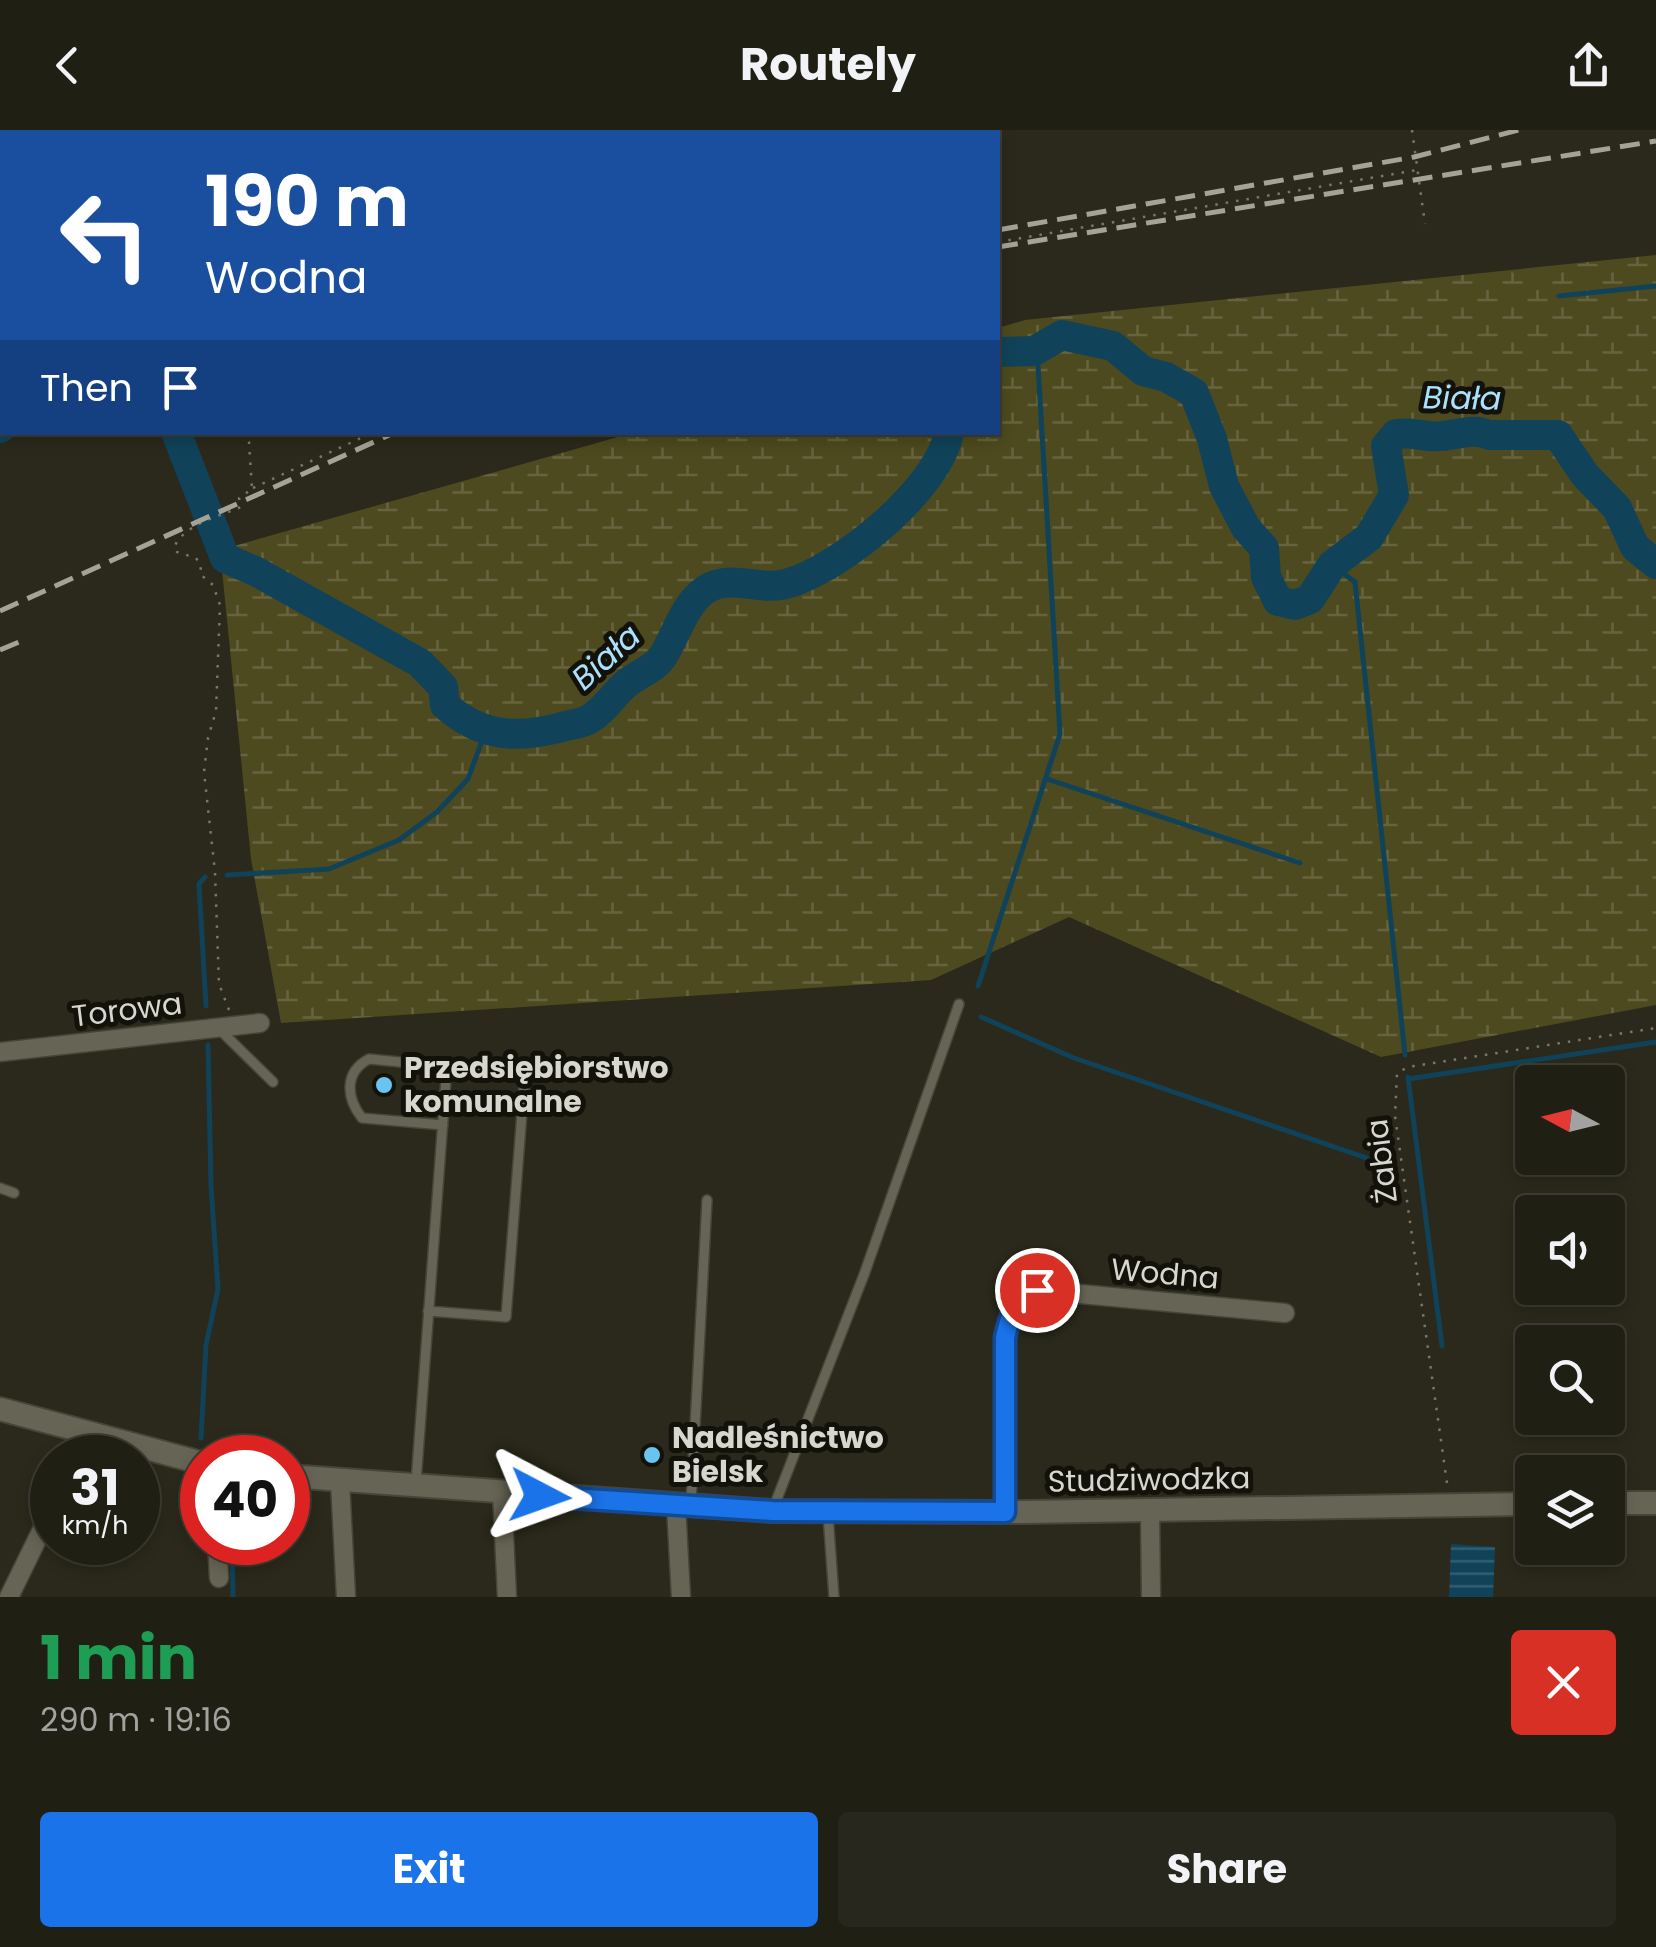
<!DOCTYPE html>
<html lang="en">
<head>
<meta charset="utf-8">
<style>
	body { margin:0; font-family:Poppins,sans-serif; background:#28271d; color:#f1f3f6; height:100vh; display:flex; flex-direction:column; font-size:38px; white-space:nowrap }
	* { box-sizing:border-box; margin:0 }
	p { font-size:32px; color:#a2a2a0 }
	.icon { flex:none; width:55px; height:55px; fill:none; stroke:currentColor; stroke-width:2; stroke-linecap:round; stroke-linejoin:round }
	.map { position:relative; height:1467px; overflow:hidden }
	.drawer { display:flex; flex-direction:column; background:#201f14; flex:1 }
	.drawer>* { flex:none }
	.banner { position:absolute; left:0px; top:0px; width:1000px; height:305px; box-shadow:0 5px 15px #0003,0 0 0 2px #3d3d34; background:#1a4fa0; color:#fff; overflow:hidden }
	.needle { width:65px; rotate:277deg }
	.controls { position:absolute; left:1515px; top:935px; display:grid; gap:20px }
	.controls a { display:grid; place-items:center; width:110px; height:110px; border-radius:10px; background:#201f14; box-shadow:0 5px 15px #0003,0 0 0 2px #3d3d34; font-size:50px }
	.speed { position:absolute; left:30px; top:1305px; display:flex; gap:20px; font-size:50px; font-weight:700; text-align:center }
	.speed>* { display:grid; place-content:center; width:130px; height:130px; border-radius:50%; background:#201f14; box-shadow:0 5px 15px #0003,0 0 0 2px #3d3d34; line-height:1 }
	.speed small { font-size:25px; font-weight:400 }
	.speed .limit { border:15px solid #d22; background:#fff; color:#111 }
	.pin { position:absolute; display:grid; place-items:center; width:85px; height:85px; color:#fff; margin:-42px; border:5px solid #fff; border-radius:50%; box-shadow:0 2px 10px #0007 }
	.me { position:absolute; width:110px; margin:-55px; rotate:94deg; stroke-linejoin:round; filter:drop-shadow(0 0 8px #0008) }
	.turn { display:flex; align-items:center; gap:35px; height:210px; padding:0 40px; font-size:45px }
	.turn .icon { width:130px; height:130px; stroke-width:2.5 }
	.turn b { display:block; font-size:70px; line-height:85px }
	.then { display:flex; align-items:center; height:95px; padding:0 40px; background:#0003; gap:20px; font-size:38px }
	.round { display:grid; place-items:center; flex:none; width:105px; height:105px; border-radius:10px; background:#28271d }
	.overview { display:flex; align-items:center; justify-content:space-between; height:170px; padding:0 40px }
	h1 { font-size:60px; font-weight:700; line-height:75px; color:#1e9e55 }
	.button { display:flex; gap:20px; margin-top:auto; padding:20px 40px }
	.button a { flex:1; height:115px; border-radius:10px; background:#1a73e8; color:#fff; font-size:40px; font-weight:700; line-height:115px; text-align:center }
	.button a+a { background:#28271d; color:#f1f3f6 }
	header { display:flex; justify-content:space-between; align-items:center; height:130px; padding:0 40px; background:#201f14; font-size:45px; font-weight:700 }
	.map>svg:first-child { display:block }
	.wetland { fill:url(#wetland-marsh) }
	.water { fill:url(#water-rules) }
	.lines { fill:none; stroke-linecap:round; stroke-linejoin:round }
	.stream { stroke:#104359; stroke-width:5 }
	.river { stroke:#104359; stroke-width:30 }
	.service-casing { stroke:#464539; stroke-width:12 }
	.minor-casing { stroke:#464539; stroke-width:21 }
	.tertiary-casing { stroke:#464539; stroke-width:26 }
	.path { stroke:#79786c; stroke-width:2.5; stroke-dasharray:2.5 8; stroke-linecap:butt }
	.service { stroke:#666555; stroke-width:9 }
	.minor { stroke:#666555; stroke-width:18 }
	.tertiary { stroke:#666555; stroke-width:22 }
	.rail { stroke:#a4a398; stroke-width:5; stroke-dasharray:20 10; stroke-linecap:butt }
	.route-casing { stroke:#114b97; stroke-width:25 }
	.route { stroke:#1a73e8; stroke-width:18 }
	.poi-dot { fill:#69c4f0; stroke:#12120b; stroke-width:4 }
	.labels { text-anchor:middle; stroke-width:10; stroke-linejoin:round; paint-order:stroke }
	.street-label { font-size:30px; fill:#d8d7ce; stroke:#12120b }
	.poi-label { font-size:30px; font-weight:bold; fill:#d8d7ce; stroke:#12120b; text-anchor:start }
	.water-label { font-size:32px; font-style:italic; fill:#ace1fd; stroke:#12120b }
</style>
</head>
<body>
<header><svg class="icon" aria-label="back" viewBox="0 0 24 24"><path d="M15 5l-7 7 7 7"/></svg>Routely<svg class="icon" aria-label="share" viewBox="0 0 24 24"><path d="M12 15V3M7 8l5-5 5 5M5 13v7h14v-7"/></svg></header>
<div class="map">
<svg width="1656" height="1467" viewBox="0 0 1656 1467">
	<defs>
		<pattern id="wetland-marsh" width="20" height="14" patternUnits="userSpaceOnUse" patternTransform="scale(2.5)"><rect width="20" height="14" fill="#4d4a1f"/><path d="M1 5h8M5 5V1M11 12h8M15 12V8" fill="none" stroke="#66633e"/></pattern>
		<pattern id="water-rules" width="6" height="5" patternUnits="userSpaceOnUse" patternTransform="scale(2.5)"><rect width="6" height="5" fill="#104359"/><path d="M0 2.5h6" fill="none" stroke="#325d70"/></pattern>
	</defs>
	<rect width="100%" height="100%" fill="#2a291b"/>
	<!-- wetland -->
	<path class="wetland" d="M 1656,125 L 1656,875 L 1381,927 L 1069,787 L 931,850 L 281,893 L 251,729 L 220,420 L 632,303 L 998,302 L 998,198 L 1025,190 Z"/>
	<!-- water -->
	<path class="water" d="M 1451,1414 L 1495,1417 L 1493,1467 L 1449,1467 Z"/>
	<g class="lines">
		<!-- stream -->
		<path class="stream" d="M 1559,166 L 1656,156
			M 1332,435 L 1355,452 L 1405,925
			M 1047,649 L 1300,733
			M 227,745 L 329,739 L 399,710 L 437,682 L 468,649 L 486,600
			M 205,747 L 199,754 L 206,876
			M 978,856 L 1060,604 L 1037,219
			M 981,887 L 1074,928 L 1390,1036
			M 1408,947 L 1442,1216
			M 1408,949 L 1656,912
			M 201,1308 L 206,1215 L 218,1159 L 211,1056 L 208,915
			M 232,1412 L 233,1467"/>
		<!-- river -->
		<path class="river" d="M 998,222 L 1034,221 L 1062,205 L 1113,216 L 1143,241 L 1166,247 L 1194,263 L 1212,309 L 1224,356 L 1246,398 L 1264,418 L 1266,447 L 1278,471 L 1295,475 L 1310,469 L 1332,435 L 1369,407 L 1394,365 L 1386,316 L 1396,304 C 1410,302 1417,305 1430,306 C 1450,309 1470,296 1489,305 L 1558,305 L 1585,345 L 1617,378 L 1635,417 L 1656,434
			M 0,298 L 2,297
			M 176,302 L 225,428 L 257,442 L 420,533 L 443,557 L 445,575 C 479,606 515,609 558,598 C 567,595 580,594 588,590 C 603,582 614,564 627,553 C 638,544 656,538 663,526 C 677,504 685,470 710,457 C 735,445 761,461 786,454 C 840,439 939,359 949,302"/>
		<!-- service casing -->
		<g class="service-casing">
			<path id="service" d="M 219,899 L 273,952
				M 0,1058 L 14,1063
				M 428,1181 L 506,1187 L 525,944 L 369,929 C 344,942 346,968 362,988 L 443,995
				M 416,1352 L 447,936
				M 691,1372 L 707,1070
				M 773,1379 L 865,1142 L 959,874
				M 828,1385 L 834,1467"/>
		</g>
		<!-- minor casing -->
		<g class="minor-casing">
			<path id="minor" d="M 0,922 L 260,893
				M 78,1328 L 89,1304
				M 340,1351 L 346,1467
				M 502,1363 L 507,1467
				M 676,1375 L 681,1467
				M 1150,1381 L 1151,1467
				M 1005,1382 L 1005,1209 C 1010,1184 1014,1172 1037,1160 L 1285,1183
				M 217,1412 L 219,1448
				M 9,1467 L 52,1379"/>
		</g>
		<!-- tertiary casing -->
		<g class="tertiary-casing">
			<path id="tertiary" d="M 0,1279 L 202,1333
				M 288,1346 L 772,1381 L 1025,1382 L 1532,1374
				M 1608,1373 L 1656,1373"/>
		</g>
		<!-- path -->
		<path class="path" d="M 126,0 L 128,2
			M 1412,0 L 1425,94
			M 998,112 L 1417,40
			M 253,358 L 374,302
			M 229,880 L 219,854 L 215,742 L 204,642 L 208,608 L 216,581 L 220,475 L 213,455 L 200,444 L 201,436 L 196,428 L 177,422 L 174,418 C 182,395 220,386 241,377 L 239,368 L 252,359 L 249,312 L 242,302
			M 1447,1353 L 1395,986 L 1397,943 L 1408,937 L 1656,898"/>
		<!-- service -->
		<use href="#service" class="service"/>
		<!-- minor -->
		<use href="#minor" class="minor"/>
		<!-- tertiary -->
		<use href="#tertiary" class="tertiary"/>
		<!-- rail -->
		<path class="rail" d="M 998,100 L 1414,27 L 1519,0
			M 998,117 L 1656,11
			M 0,481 L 396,302
			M 0,520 L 24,510"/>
	</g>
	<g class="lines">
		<!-- route casing -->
		<g class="route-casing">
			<path id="route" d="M 540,1366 L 772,1381 L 1005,1382 L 1005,1208 C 1010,1184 1014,1172 1037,1160"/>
		</g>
		<!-- route -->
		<use href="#route" class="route"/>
	</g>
	<!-- markers -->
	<g class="poi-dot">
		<circle cx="384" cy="955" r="10"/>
		<circle cx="652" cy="1325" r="10"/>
	</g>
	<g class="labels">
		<!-- street labels -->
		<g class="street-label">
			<text transform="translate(127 880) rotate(-7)" y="10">Torowa</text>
			<text transform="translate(1382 1031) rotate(-97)" y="10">Żabia</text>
			<text transform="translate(1165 1144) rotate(5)" y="10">Wodna</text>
			<text transform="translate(1149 1350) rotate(-1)" y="10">Studziwodzka</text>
		</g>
		<!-- poi labels -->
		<g class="poi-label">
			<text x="404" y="948">Przedsiębiorstwo<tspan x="404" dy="34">komunalne</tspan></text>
			<text x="672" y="1318">Nadleśnictwo<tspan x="672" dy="34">Bielsk</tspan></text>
		</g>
		<!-- water labels -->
		<g class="water-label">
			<text transform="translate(1462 268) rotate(1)" y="11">Biała</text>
			<text transform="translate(606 527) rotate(-42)" y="11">Biała</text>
		</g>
	</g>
</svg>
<div class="controls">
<a><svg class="needle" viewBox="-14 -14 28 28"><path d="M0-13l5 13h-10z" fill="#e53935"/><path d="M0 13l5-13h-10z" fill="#a2a2a0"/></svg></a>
<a><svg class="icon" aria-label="sound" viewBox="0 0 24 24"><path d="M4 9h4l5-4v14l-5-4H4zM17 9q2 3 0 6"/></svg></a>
<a><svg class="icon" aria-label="search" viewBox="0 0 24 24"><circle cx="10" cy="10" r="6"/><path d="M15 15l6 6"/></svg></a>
<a><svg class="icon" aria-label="layers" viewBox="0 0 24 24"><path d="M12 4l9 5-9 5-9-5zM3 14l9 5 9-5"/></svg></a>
</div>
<div class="speed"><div>31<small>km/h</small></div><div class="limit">40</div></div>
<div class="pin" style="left:1037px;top:1160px;background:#d93025"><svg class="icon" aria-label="arrive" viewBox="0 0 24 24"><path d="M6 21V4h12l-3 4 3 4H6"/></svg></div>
<svg class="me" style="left:540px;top:1366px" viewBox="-20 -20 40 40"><path d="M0-17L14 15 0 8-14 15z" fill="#1a73e8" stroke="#fff" stroke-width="4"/></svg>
<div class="banner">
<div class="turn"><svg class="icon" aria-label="left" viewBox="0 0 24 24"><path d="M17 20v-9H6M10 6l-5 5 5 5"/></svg><div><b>190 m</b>Wodna</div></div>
<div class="then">Then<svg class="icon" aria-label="arrive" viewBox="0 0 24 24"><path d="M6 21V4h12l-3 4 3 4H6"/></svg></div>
</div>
</div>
<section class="drawer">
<div class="overview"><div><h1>1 min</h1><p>290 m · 19:16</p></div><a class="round" style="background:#d93025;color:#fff"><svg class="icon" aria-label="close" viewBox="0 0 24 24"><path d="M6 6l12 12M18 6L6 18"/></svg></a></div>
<div class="button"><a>Exit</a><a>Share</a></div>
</section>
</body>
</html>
